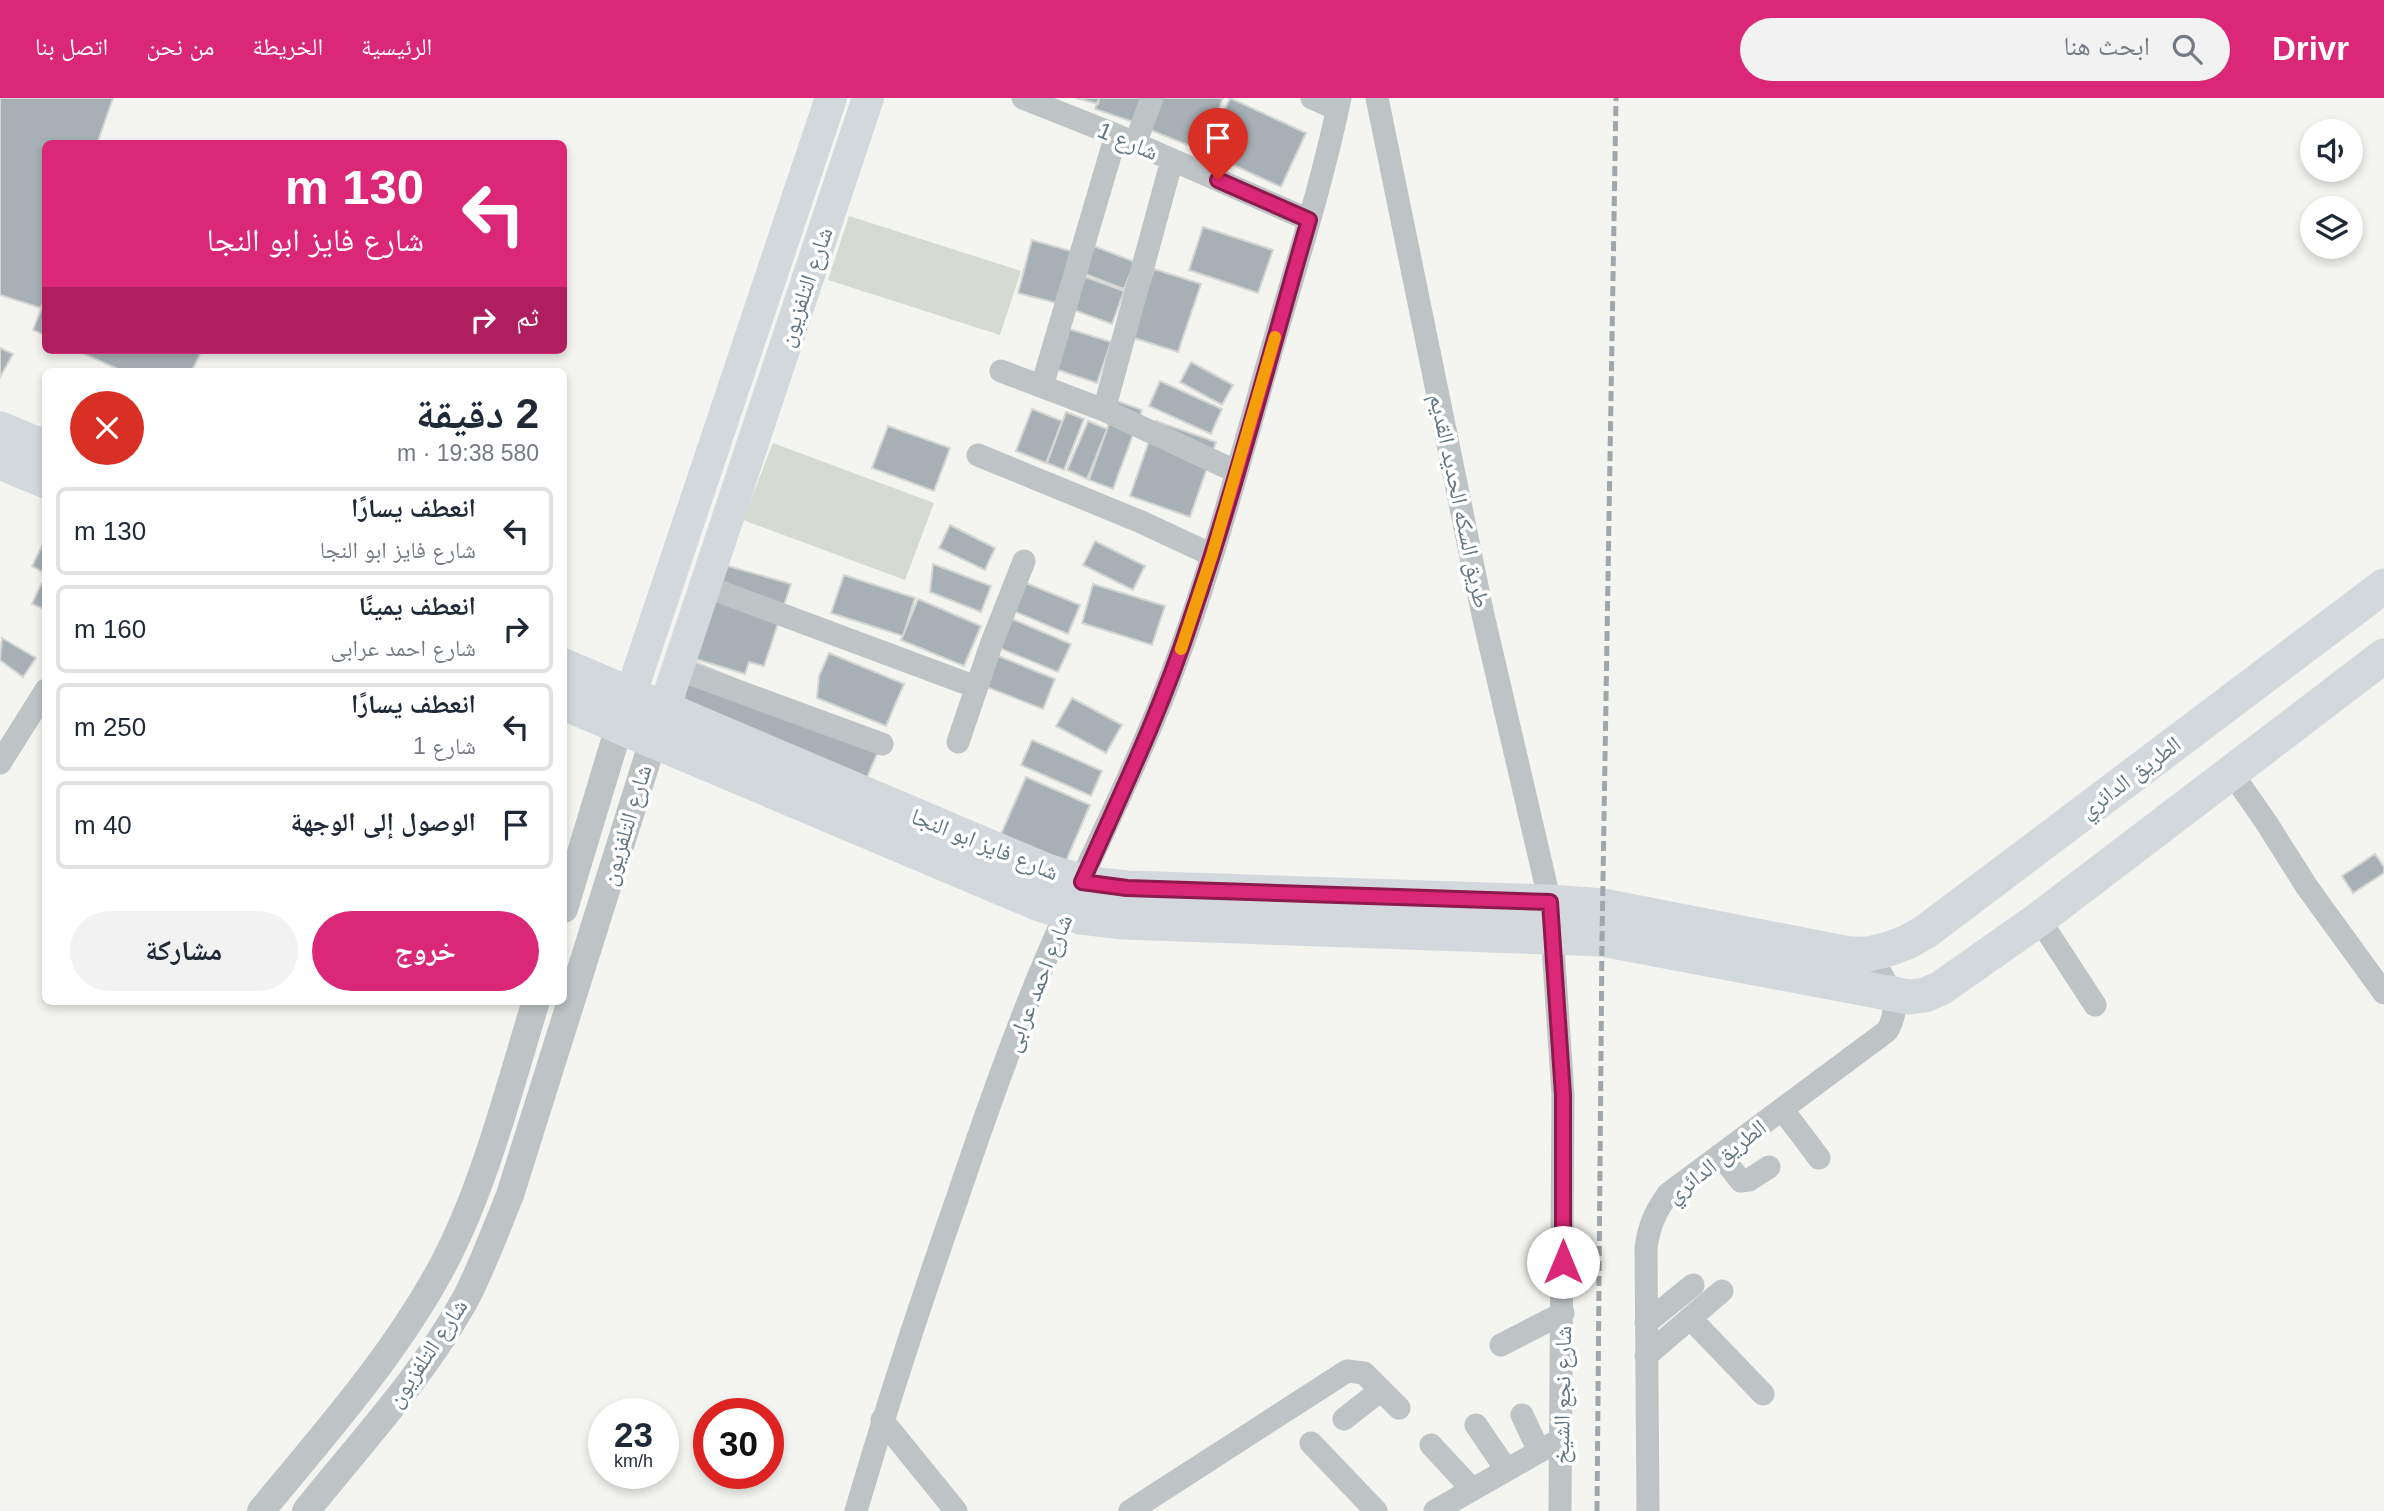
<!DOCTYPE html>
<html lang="ar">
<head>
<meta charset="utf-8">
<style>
	body { margin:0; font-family:Arial,"Noto Naskh Arabic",sans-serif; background:#f2f2f3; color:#1f2937; direction:rtl; height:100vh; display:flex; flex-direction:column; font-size:26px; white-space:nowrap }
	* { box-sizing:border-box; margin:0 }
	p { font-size:23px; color:#747a83 }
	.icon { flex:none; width:38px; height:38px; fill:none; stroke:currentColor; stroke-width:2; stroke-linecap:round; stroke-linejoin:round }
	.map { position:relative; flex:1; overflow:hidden; direction:ltr }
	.details { position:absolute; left:42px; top:270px; width:525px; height:637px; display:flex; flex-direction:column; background:#fff; border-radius:10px; box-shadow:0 4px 10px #0003; direction:rtl }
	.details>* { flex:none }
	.guide { position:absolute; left:42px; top:42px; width:525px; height:214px; border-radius:10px; box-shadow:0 4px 10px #0003; direction:rtl; background:#db2777; color:#fff; overflow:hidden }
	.tools { position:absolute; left:2300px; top:21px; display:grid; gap:14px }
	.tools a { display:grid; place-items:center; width:63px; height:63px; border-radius:50%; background:#fff; box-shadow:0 4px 10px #0003; font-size:35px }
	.speed { position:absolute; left:588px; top:1300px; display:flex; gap:14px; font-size:35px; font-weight:700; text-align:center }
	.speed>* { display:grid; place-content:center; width:91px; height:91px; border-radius:50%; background:#fff; box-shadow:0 4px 10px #0003; line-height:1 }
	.speed small { font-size:18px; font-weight:400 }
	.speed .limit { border:10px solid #d22; background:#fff; color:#111 }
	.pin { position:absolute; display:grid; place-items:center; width:60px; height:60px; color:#fff; margin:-72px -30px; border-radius:50% 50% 50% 0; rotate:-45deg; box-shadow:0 0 7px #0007 }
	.pin .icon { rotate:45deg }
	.me { position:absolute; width:77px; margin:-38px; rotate:0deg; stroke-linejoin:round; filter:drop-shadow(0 0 5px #0008) }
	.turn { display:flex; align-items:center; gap:24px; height:147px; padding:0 28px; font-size:32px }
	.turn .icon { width:91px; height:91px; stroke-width:2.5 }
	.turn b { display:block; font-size:49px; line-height:60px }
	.then { display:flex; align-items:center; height:66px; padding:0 28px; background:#0003; gap:14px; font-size:26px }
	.round { display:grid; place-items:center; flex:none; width:74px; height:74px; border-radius:37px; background:#f2f2f3 }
	.overview { display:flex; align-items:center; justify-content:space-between; height:119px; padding:0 28px }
	h1 { font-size:42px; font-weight:700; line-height:52px }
	.action { display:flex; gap:14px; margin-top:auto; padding:14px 28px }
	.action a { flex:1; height:80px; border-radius:42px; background:#db2777; color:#fff; font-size:28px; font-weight:700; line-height:80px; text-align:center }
	.action a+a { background:#f2f2f3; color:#1f2937 }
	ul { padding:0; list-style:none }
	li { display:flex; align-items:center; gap:21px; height:88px; margin:0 14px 10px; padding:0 14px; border:4px solid #e0e1e3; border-radius:10px }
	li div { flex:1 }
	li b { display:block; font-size:26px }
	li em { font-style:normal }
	header { display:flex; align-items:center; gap:42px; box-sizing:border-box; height:98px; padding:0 35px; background:#db2777; color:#fff }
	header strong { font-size:33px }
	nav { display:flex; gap:38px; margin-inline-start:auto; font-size:24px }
	.search { width:490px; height:63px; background:#f2f2f3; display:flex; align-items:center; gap:18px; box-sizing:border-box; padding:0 24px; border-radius:38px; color:#747a83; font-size:26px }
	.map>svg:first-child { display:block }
	.green { fill:#d5dbd0 }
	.building { fill:#a7b1b5; stroke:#d5d5d3; stroke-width:2 }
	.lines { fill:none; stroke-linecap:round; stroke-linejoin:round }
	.minor { stroke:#bec4c6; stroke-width:23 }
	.tertiary { stroke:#bec4c6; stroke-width:28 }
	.secondary { stroke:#d2d8dc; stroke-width:32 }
	.primary { stroke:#d2d8dc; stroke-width:35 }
	.rail { stroke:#9fa7ac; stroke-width:5; stroke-dasharray:10 5; stroke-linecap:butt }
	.route-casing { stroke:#8e194d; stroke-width:18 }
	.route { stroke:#db2777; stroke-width:12 }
	.slow { stroke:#f59e0b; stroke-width:12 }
	.labels { text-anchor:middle; stroke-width:7; stroke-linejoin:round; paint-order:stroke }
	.street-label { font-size:23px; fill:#617682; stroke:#fff }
</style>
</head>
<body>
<header>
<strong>Drivr</strong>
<div class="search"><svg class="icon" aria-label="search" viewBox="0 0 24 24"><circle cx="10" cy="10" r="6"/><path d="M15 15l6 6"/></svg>ابحث هنا</div>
<nav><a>الرئيسية</a><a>الخريطة</a><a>من نحن</a><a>اتصل بنا</a></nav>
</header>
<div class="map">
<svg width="2384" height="1413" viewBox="0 0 2384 1413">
	<rect width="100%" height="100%" fill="#f4f4f0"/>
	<!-- green -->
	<path class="green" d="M 849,118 L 1021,173 L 1000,237 L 828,182 Z
		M 773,345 L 934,405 L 905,482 L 743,422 Z"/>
	<!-- building -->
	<path class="building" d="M 0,0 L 113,0 L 97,46 L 46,46 L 46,198 L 41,210 L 0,197 Z
		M 1076,0 L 1099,0 L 1098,6 Z
		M 1099,0 L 1145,0 L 1136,25 L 1095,11 Z
		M 1161,0 L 1223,0 L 1202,53 L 1148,31 Z
		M 1230,0 L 1306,35 L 1281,89 L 1205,54 Z
		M 1203,129 L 1273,152 L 1258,195 L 1189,172 Z
		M 1032,142 L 1074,154 L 1060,206 L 1018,195 Z
		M 1091,147 L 1135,164 L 1124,191 L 1080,174 Z
		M 1154,171 L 1201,186 L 1178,254 L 1131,239 Z
		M 1083,178 L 1124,193 L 1112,226 L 1071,211 Z
		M 46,199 L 46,238 L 33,232 Z
		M 1066,230 L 1111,244 L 1097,285 L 1052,270 Z
		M 0,250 L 13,256 L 0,279 Z
		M 76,252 L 202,252 L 192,273 L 122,273 Z
		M 1191,264 L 1233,287 L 1222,307 L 1180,284 Z
		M 1160,283 L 1222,311 L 1211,336 L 1149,308 Z
		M 1117,303 L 1142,312 L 1113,391 L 1089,382 Z
		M 1032,311 L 1062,323 L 1046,365 L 1016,353 Z
		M 1066,314 L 1084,321 L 1064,372 L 1047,365 Z
		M 1088,323 L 1107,331 L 1087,381 L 1067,372 Z
		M 1156,323 L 1216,344 L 1190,419 L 1130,398 Z
		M 888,328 L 950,350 L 934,393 L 872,370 Z
		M 950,427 L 995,450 L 985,472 L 939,450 Z
		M 46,440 L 46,476 L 32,468 Z
		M 1095,443 L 1145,468 L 1133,492 L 1083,467 Z
		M 721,466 L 791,486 L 764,568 L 749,564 L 745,576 L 686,558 Z
		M 933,466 L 991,488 L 981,514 L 930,494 Z
		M 844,477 L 915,500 L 903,538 L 831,515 Z
		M 1021,483 L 1080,507 L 1068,536 L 1009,511 Z
		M 41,486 L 46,488 L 46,512 L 32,506 Z
		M 1093,486 L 1165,508 L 1152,547 L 1082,525 Z
		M 918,501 L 981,528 L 964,568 L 901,542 Z
		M 1010,520 L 1071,546 L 1058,574 L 997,549 Z
		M 2,540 L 36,560 L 23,579 L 0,562 Z
		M 829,555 L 904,586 L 886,628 L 817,600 L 819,578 Z
		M 996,557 L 1055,581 L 1043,611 L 984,588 Z
		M 690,562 L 883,642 L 865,684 L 683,608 Z
		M 1072,600 L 1122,627 L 1106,655 L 1056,628 Z
		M 1032,642 L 1102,673 L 1091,698 L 1021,667 Z
		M 1026,679 L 1090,707 L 1066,763 L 1001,736 Z
		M 2375,756 L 2384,769 L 2384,775 L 2353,795 L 2342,778 Z"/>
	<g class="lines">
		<!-- minor -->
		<path class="minor" d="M 1023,0 L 1116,37 L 1309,122
			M 1312,0 L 1337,11
			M 1377,0 L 1483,517 L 1550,804 L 1563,997 L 1560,1413
			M 1135,46 L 1152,0
			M 1001,273 L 1104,312 L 1237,374
			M 1042,288 L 1116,37
			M 1104,312 L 1172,62
			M 978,357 L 1139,423 L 1212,457
			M 705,488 L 976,589
			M 677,571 L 882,646
			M 958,644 L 991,547 L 1024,463
			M 0,665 L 46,592
			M 2231,674 L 2266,724 L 2307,789 L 2384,895
			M 2039,821 L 2095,907
			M 1782,1011 L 1819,1060
			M 1720,1057 L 1741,1083 L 1749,1082 L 1769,1069
			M 1690,1220 L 1763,1296
			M 1646,1225 L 1693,1187
			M 1501,1247 L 1563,1215
			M 1646,1258 L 1722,1193
			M 1522,1317 L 1539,1353
			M 1344,1321 L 1381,1292
			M 882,1322 L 956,1413
			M 1476,1327 L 1506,1371
			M 1311,1345 L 1376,1413
			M 1431,1347 L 1471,1390
			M 856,1413 C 887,1307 921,1203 958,1098 C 982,1027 1007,956 1035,887 C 1075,787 1127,692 1166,591 C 1207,486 1236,377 1267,268 C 1292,180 1321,91 1340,0
			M 1130,1413 L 1347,1273 L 1364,1275 L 1399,1310
			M 1435,1413 L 1561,1341
			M 1648,1413 L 1646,1150 C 1649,1128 1655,1114 1668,1096 L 1887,933 C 1905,904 1884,882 1869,856"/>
		<!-- tertiary -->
		<path class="tertiary" d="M 564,811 L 619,629
			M 261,1413 C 326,1334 396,1256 444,1165 C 485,1087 510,987 536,903
			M 306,1413 C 361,1344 423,1278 466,1200 C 483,1167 496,1131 510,1097 L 653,643"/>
		<!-- secondary -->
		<path class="secondary" d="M 623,619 L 831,0
			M 656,635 L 868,0"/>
		<!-- primary -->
		<path class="primary" d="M 0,331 L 46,350
			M 0,364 L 46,383
			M 564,568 L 1046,773 L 1090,786 L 1127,790 L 1550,804 L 1603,808 L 1849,856 L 1869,856 L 1889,851 L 1907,844 L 1925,834 L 2384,488
			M 564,605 L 1037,805 L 1081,819 L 1124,824 L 1602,841 L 1909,899 L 1925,897 L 1941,890 L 2039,821 L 2384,558"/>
		<!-- rail -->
		<path class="rail" d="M 1597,1413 L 1602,841 L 1616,0"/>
	</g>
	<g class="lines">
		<!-- route casing -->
		<g class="route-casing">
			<path id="route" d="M 1218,82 L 1309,122 C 1270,256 1235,392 1190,524 C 1161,613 1120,698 1082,784 L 1127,790 L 1550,804 L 1563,997 L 1563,1164"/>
		</g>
		<!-- route -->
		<use href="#route" class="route"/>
		<!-- slow -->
		<path class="slow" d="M 1181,551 L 1212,457 L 1275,239"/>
	</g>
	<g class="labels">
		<!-- street labels -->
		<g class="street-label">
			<text transform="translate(1128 43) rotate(23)" y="8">شارع 1</text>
			<text transform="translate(805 189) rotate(-71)" y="8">شارع التلفزيون</text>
			<text transform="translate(1460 403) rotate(78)" y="8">طريق السكه الحديد القديم</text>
			<text transform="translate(2130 679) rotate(-37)" y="8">الطريق الدائري</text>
			<text transform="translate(626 727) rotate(-73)" y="8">شارع التلفزيون</text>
			<text transform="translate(985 746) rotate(22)" y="8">شارع فايز ابو النجا</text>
			<text transform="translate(1038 885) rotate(-68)" y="8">شارع احمد عرابى</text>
			<text transform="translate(1716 1063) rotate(-38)" y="8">الطريق الدائري</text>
			<text transform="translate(427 1255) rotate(-56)" y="8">شارع التلفزيون</text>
			<text transform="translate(1562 1297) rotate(-89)" y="8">شارع نجع الشيخ</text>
		</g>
	</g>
</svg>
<div class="tools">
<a><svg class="icon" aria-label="sound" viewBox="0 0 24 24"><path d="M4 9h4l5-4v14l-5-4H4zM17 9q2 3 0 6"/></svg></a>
<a><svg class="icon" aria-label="layers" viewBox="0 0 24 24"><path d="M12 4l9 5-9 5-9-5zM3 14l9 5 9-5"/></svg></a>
</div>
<div class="speed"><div>23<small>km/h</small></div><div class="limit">30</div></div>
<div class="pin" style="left:1218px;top:82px;background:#d93025"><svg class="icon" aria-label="arrive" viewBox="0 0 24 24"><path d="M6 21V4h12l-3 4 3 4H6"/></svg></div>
<svg class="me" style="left:1563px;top:1164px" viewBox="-20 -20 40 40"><circle r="19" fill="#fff"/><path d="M0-13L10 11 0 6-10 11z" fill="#db2777"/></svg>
<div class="guide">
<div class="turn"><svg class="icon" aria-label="left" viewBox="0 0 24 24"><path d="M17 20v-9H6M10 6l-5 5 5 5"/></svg><div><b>130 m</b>شارع فايز ابو النجا</div></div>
<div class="then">ثم<svg class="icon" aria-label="right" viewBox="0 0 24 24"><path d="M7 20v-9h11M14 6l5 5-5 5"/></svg></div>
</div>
<section class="details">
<div class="overview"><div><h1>2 دقيقة</h1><p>580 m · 19:38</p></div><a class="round" style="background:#d93025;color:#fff"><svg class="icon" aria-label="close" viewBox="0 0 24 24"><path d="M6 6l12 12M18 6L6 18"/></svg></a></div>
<ul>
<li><svg class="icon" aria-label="left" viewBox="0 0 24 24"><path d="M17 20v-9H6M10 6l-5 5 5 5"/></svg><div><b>انعطف يسارًا</b><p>شارع فايز ابو النجا</p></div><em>130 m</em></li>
<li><svg class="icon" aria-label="right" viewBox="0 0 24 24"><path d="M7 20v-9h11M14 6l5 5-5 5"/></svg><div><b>انعطف يمينًا</b><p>شارع احمد عرابى</p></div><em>160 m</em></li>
<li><svg class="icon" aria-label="left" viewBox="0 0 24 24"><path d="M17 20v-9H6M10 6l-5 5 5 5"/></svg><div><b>انعطف يسارًا</b><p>شارع 1</p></div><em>250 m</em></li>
<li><svg class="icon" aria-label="arrive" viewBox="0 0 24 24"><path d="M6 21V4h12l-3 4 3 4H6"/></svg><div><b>الوصول إلى الوجهة</b></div><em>40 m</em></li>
</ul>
<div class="action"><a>خروج</a><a>مشاركة</a></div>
</section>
</div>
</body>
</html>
